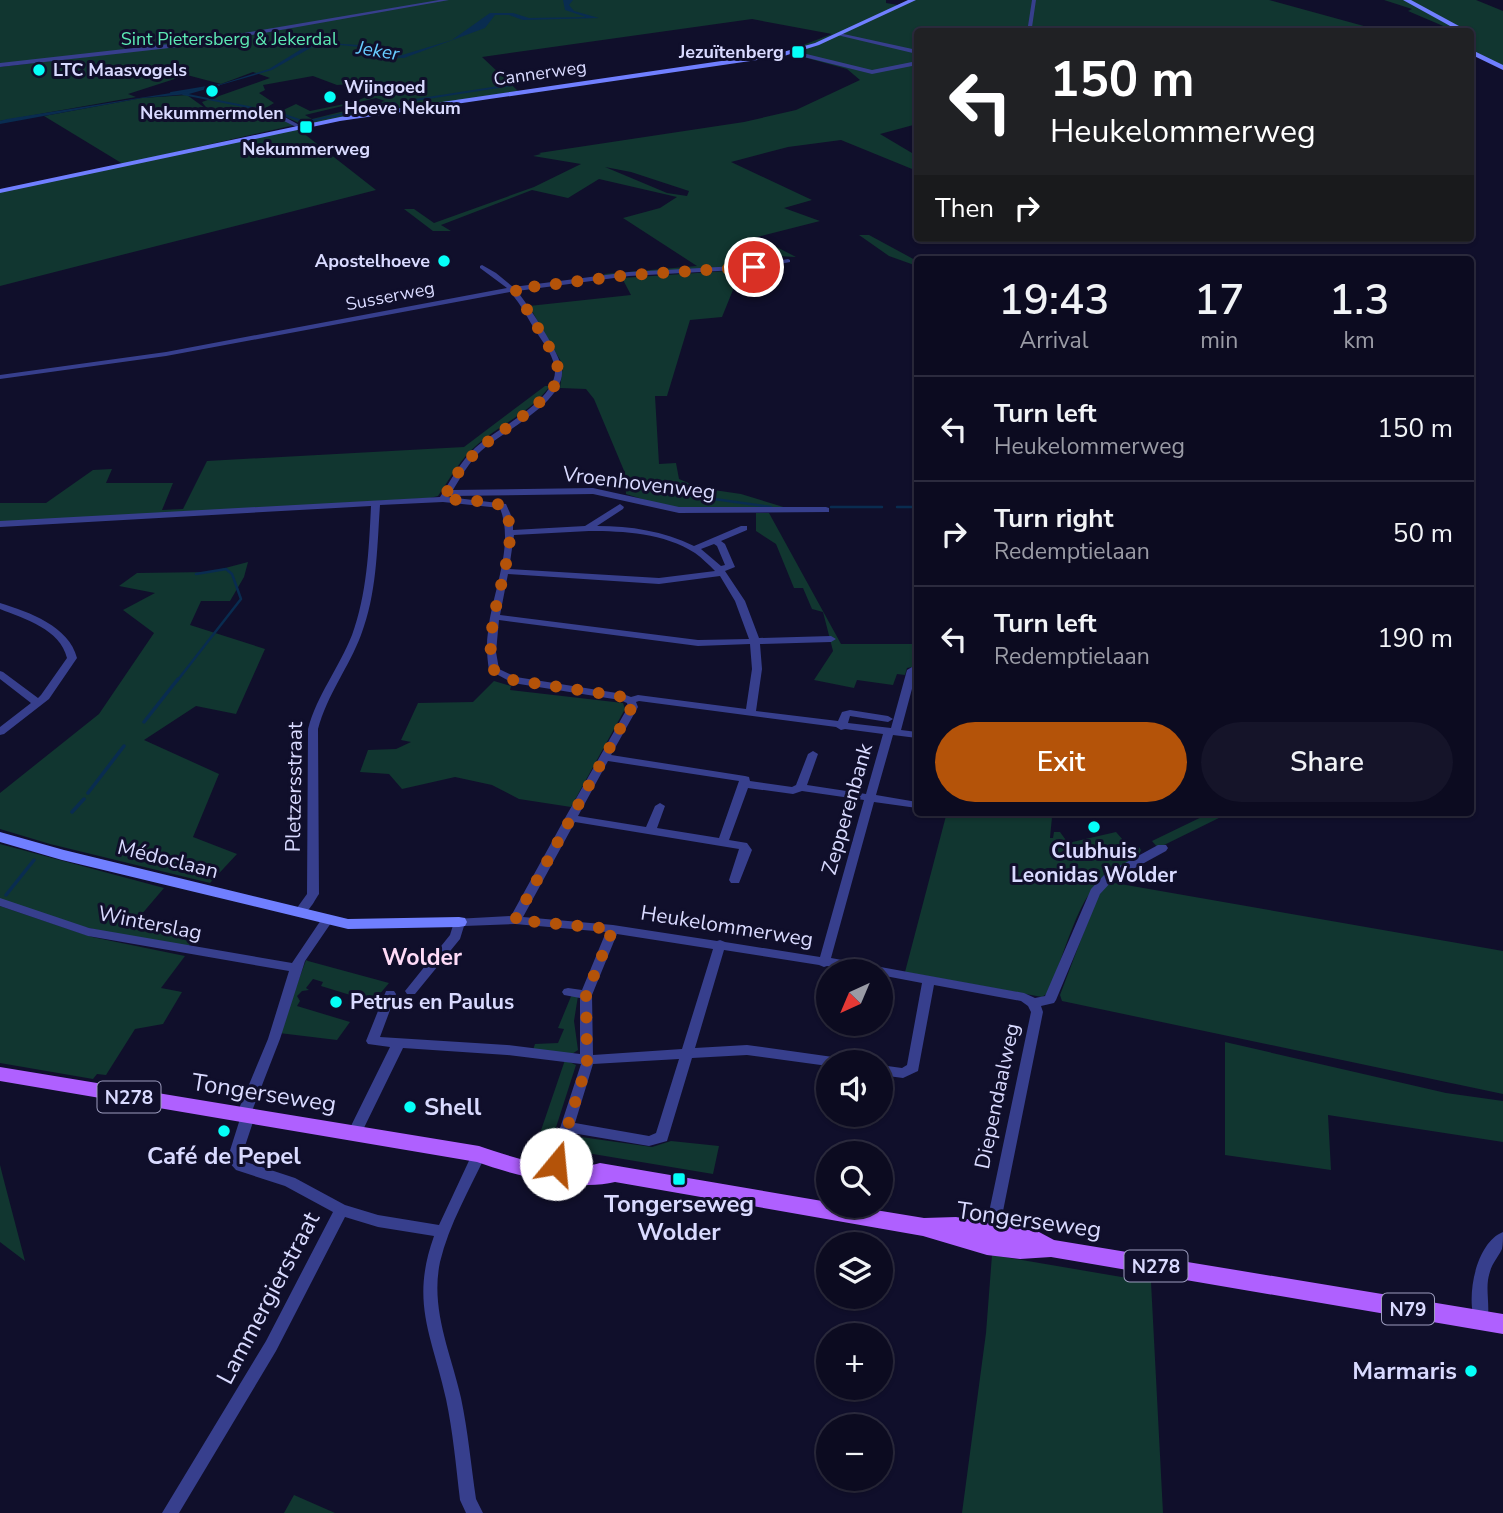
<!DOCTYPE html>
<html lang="en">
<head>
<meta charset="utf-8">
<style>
	body { margin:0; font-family:"Nunito Sans",sans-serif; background:#151429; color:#f1f3f6; height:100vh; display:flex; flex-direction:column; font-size:26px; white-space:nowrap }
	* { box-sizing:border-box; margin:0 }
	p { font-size:23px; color:#9a9ba5 }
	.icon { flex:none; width:38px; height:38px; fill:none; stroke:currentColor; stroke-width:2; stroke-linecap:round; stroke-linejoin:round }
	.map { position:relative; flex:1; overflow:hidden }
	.panel { position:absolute; left:914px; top:256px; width:560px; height:560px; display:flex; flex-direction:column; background:#0c0b20; border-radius:7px; box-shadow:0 2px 5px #0004,0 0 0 2px #2c2b3e }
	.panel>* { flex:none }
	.hud { position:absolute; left:914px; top:28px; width:560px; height:214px; border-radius:7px; box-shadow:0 2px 5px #0004,0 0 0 2px #2c2b3e; background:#202124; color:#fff; overflow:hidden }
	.needle { width:46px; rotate:224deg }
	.fabs { position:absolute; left:816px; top:959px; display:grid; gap:14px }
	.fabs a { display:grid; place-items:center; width:77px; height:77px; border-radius:50%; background:#0c0b20; box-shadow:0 2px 5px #0004,0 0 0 2px #2c2b3e; font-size:35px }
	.pin { position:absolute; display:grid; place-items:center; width:60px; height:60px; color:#fff; margin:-30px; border:4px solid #fff; border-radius:50%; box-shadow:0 2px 7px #0007 }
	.me { position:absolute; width:77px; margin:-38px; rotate:17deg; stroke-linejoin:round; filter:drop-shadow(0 0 5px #0008) }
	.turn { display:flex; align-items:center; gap:24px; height:147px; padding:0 21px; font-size:32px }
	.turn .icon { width:91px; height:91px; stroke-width:2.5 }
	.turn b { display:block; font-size:49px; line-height:60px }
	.then { display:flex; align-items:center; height:66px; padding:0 21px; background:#0003; gap:14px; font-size:26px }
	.eta { display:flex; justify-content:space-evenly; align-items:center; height:119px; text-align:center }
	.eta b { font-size:42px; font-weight:600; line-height:49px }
	.primary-button { display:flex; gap:14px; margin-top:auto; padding:14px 21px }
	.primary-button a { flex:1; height:80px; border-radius:42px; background:#b45309; color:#fff; font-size:28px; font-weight:600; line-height:80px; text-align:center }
	.primary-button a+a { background:#151429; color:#f1f3f6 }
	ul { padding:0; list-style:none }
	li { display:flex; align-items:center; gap:21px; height:105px; padding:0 21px; border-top:2px solid #2c2b3e }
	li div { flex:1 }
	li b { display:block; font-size:26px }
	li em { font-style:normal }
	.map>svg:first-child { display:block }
	.green { fill:#113630; fill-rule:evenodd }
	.water { fill:#092c50 }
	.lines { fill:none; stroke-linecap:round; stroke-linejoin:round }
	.stream-far2 { stroke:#092c50; stroke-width:2 }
	.stream-far1 { stroke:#092c50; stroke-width:2.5 }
	.stream { stroke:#092c50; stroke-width:3.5 }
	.street { fill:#373f8d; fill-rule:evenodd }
	.secondary { fill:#707fff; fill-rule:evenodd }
	.primary { fill:#af60ff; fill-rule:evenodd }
	.route { stroke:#b45309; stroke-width:12; stroke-dasharray:0 21.6 }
	.poi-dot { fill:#05fff8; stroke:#100f2b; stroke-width:2.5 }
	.labels { text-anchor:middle; stroke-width:6; stroke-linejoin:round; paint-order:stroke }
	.far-park-label { font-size:18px; fill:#5ce8b3; stroke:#100f2b }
	.far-poi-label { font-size:18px; font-weight:bold; fill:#d9daff; stroke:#100f2b; text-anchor:end }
	.far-street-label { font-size:18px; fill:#d9daff; stroke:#100f2b }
	.far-water-label { font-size:19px; font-style:italic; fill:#67ccff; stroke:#100f2b }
	.shield { fill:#100f2b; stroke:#9d9dbf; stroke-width:2 }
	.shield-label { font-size:19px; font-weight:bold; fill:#d9daff }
	.street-label { font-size:21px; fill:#d9daff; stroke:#100f2b }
	.poi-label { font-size:21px; font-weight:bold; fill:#d9daff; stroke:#100f2b }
	.neighbourhood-label { font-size:23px; font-weight:bold; fill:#ffdbf7; stroke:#100f2b }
	.near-street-label { font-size:24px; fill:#d9daff; stroke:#100f2b }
	.near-poi-label { font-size:24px; font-weight:bold; fill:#d9daff; stroke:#100f2b }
</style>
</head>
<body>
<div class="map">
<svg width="1503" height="1513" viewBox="0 0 1503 1513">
	<rect width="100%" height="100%" fill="#100f2b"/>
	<!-- green -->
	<path class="green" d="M 0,0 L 886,0 L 886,3 L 898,5 L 909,0 L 1269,0 L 1382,31 L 917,32 L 917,124 L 880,134 L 917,156 L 917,171 L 841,140 L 788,147 L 731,162 L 812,200 L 784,208 L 820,221 L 757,237 L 796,257 L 777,256 L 784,261 L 766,265 L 606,277 L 604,274 L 697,266 L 623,218 L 660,208 L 677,197 L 599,179 L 568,198 L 532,190 L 441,225 L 451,231 L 433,231 L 404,209 L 414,209 L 434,223 L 534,187 L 581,164 L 533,156 L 541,154 L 539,153 L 744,122 L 796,110 L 860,80 L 847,69 L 785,52 L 832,34 L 752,19 L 482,57 L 518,91 L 303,125 L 277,113 L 296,104 L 310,111 L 354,102 L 380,91 L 366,83 L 337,85 L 313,76 L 263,85 L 265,90 L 259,93 L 274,103 L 264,109 L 274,111 C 256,122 214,122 202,102 L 270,78 L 253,72 L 221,84 L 187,75 L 128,94 L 136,97 L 0,121 L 0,67 L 135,51 L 141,48 L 140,40 L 124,41 L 125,51 L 0,65 ZM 376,98 L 385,101 L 312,119 L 305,115 ZM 605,167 L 631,172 L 689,191 L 687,196 L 667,193 Z
		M 1384,0 L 1476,0 L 1503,11 L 1503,67 L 1470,49 L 1470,32 L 1455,31 L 1408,11 L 1412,9 Z
		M 187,95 L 216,116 L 277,117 L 295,125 L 123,164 L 44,116 L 142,98 Z
		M 298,129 L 376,190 L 0,286 L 0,192 C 99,168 198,151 298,129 Z
		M 859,235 L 869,235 L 917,261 L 917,266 L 889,256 Z
		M 741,270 L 722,317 L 690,320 L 667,396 L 655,396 L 659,464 L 676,463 L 679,479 L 700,488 L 741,494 L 790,509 L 671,508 L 626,494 L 625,473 L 594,399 L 586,389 L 560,388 L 563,365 L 529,306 L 631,295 L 622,278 Z
		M 545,386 L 550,386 C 531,412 501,424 478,444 C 460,459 451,477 438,496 L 430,498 L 0,523 L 0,503 L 46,503 L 93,470 L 112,469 L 106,483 L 173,483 L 162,510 L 183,509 L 207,461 L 464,447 Z
		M 756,513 L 769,513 L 841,644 L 917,644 L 917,666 L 907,668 L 905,675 L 897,674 L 893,685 L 857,680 L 854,688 L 814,680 L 833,651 L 823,612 L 812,609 L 803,588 L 794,588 L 776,544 L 756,531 Z
		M 248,562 L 244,577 L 230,601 L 201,601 L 190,625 L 265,649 L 236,714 L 196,706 L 144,740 L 219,774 L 193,837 L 237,854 L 210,883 L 50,844 L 0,829 L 0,793 L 99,714 L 154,633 L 123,610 L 155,593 L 119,586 L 137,573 L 210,572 Z
		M 494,681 L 511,686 L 510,690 L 623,703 L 625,709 L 571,807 L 519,799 L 492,785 L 455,777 L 402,789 L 389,774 L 360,772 L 368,750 L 396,749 L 411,742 L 401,740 L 418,703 L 473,702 Z
		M 947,812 L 1062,812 L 1052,817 L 1050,838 L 1053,838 L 1054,832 L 1060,832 L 1068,843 L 1116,832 L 1130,848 L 1139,847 L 1141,850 L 1138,857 C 1123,868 1101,879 1090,893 C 1075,912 1059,968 1048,993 L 1042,997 L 905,972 Z
		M 1212,812 L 1231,812 L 1158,848 L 1152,841 Z
		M 0,844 L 164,888 L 135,922 L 196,937 L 186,949 L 56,921 L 0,899 Z
		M 1109,882 L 1503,951 L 1503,1094 L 1062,1001 L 1060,995 L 1097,897 Z
		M 0,906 L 92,937 L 185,956 L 161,988 L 182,992 L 163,1024 L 135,1029 L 106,1075 L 97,1074 L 93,1079 L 0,1063 Z
		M 306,960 L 308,961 L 389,983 L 373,1002 L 321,986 L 323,982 L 313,979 L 306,988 L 309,990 L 302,991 L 297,996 L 300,1001 L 297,1006 L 350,1022 L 337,1040 L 279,1033 Z
		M 572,994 L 578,996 L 574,1021 L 578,1050 L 572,1054 L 533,1050 L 535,1044 L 558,1043 L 564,1029 L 558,1028 Z
		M 1225,1042 L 1446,1093 L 1503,1101 L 1503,1142 L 1328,1115 L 1331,1170 L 1225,1155 Z
		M 565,1060 L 576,1065 L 550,1146 L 536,1145 Z
		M 581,1137 L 652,1147 L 671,1141 L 719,1146 L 713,1174 L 575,1151 L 577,1139 Z
		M 0,1165 L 3,1177 L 25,1261 L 0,1242 Z
		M 992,1255 L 1151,1282 L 1163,1513 L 962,1513 L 986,1333 Z
		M 294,1495 L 335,1513 L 284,1513 Z"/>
	<!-- water -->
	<path class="water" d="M 563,0 L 573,0 L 569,5 L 574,11 L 599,18 L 523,20 L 509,15 L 495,15 L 485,28 L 404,58 L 390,57 L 371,48 L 319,43 L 272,70 L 189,94 L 142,98 L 0,124 L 0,121 L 7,119 L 215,86 L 269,69 L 313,42 L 374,46 L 399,56 L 452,40 L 490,13 L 513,13 L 529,18 L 586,17 L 565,10 Z"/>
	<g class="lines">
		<!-- stream-far2 -->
		<path class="stream-far2" d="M 171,93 L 219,85
			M 183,94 L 273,112
			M 402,102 L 512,85
			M 279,113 L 305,122 L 395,103"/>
		<!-- stream-far1 -->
		<path class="stream-far1" d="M 660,484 L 695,497
			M 707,498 L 771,507
			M 831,507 L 882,507
			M 897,507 L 917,507
			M 177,681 L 241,599 L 232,574 L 226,569 L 196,574"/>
		<!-- stream -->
		<path class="stream" d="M 144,722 L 178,679
			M 88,793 L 124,746
			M 72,812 L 84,799
			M 6,895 L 34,860"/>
		<!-- street -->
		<path class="street" d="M 439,0 L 449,0 L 196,45 L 0,67 L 0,63 L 196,41 Z
			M 1032,0 L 1036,0 L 1032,27 L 1028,32 L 1022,32 L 1028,26 Z
			M 839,33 L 917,50 L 917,54 L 837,35 Z
			M 790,50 L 872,70 L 917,61 L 917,65 L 872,74 L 788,53 Z
			M 269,114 L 281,115 L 303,127 L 298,128 L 278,118 L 267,117 L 267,115 Z
			M 788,259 L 790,260 L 790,262 L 754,269 L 629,276 L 517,291 C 528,305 561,354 562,370 C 565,402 502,432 481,451 C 469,462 461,477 453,490 L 593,488 L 679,507 L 826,507 L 829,508 L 829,512 L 679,513 L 593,494 L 449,496 L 448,497 L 506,504 L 513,520 L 513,530 L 585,526 L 620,504 L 624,507 L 623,509 L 597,526 C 631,526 663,531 694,546 L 741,526 L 747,526 L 747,530 L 721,541 L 725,544 L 735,567 L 725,571 L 745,601 L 759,638 L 831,636 L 836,639 L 831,642 L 760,644 L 762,669 L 756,711 L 838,721 L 842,712 L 850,710 L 888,716 L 893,719 L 888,722 L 850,716 L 848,723 L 891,728 L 907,670 L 912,667 L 915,668 L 917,670 L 901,730 L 917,732 L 917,738 L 893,735 L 876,795 L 917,802 L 917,808 L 874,802 L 831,958 L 1024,993 L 1035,998 L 1045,996 L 1091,889 L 1105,874 L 1158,845 L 1166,845 L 1168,848 L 1166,851 L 1113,880 L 1100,894 L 1056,1000 L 1054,1003 L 1041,1006 L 1043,1012 L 998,1236 L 996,1240 L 991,1242 L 986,1240 L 984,1236 L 1031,1012 L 1028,1006 L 1021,1001 L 934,985 L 918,1071 L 903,1078 L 880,1075 L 880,1065 L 902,1068 L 907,1065 L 922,983 L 880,975 L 880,971 L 858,971 L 827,966 L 824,967 L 819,965 L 724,950 L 695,1048 L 747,1045 L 833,1057 L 838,1059 L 839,1062 L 828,1062 L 828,1066 L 747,1055 L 692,1058 L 667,1141 L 649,1146 L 572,1133 L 560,1171 L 558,1175 L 553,1176 L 548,1175 L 546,1171 L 581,1064 L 507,1055 L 403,1048 L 359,1138 L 354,1139 L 349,1138 L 347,1134 L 390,1047 L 368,1044 L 366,1041 L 386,991 L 394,991 L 396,994 L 380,1037 L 507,1045 L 580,1054 L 580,998 L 564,995 L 562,992 L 564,989 L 568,988 L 582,990 L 606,932 L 515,924 L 464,926 L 460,939 L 415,994 L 407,994 L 405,991 L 450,935 L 455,919 L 511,916 L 565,818 L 628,707 L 627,703 L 620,700 L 513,683 L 489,670 C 487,657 486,645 488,632 C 492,592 515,546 500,508 L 443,502 L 380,505 C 377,549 377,593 361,635 C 349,667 327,695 318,729 L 319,894 C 313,903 307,917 296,915 L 294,912 L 307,894 L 308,729 C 317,695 339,668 352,635 C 367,594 369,549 371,506 L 0,527 L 0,521 L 440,497 C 451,480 460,462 475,448 C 496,429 554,402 555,372 C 555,357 544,344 537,333 C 528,319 521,304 510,292 L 166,356 L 0,379 L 0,375 L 166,352 L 507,288 L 480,268 L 480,266 L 482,265 L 496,273 L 513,287 L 629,272 L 754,265 ZM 589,531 C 624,531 664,533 695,553 C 702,558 709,565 715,571 L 659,578 L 509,569 L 514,535 ZM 714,544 L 717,546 L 725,565 L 721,566 L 701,549 ZM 508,574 L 659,584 L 720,576 L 735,601 L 749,639 L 698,640 L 500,615 ZM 499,620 L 698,646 L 750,644 L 752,669 L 746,709 L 638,695 L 631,697 L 623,694 L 516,677 L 499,669 L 496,652 ZM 639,701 L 836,727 L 841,730 L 845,729 L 883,734 L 866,794 L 807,785 L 818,754 L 813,751 L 808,754 L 796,785 L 792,787 L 750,781 L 749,777 L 745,776 L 611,755 L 638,707 L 636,702 ZM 608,761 L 739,781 L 719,838 L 657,828 L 665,806 L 660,803 L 655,806 L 646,827 L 578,816 ZM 748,788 L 793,794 L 802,791 L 864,800 L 820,957 L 725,942 L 720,940 L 717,941 L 613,925 L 523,917 L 575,822 L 739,849 L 729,880 L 731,883 L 739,883 L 752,850 L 747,843 L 729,840 ZM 617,934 L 713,949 L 682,1049 L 593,1055 L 592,995 ZM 679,1059 L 656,1133 L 649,1136 L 575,1123 L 593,1064 Z
			M 0,603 C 29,612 69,626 77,658 L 49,699 L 4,734 L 0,735 L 0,727 L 31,703 L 0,679 L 0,671 L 3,672 L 38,698 L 41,695 L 67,658 C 60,629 25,619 0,609 Z
			M 0,898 L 89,928 L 292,963 L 323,917 L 331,917 L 333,920 L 331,923 L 305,961 L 280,1039 L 252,1111 L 253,1122 L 241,1158 L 246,1162 L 295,1178 L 345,1205 L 378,1215 L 439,1225 L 474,1150 L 479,1149 L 484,1150 L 486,1154 C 470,1189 449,1224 440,1262 C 430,1310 451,1353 461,1398 C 468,1431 471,1465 476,1499 L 483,1513 L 466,1513 L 460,1500 C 456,1466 453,1432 446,1399 C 432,1335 410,1303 434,1236 L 378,1227 L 345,1217 L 276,1351 L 179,1513 L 162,1513 L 266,1341 L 333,1212 L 285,1186 L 236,1170 L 227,1160 L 239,1122 L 238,1111 L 268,1039 L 289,971 L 88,936 L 0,906 Z
			M 1503,1232 C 1503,1237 1503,1244 1502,1249 C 1496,1261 1491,1263 1488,1280 C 1486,1294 1491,1312 1486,1325 L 1481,1326 L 1476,1325 C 1465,1300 1475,1243 1503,1232 Z"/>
		<!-- secondary -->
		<path class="secondary" d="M 908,0 L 916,0 L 819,45 L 784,56 L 340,121 L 0,193 L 0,189 L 340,117 L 783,52 L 815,43 Z
			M 1403,0 L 1411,0 L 1470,32 L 1461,32 Z
			M 1470,49 L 1503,65 L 1503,70 L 1470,54 Z
			M 0,832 L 64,850 L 348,919 L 459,917 L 465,918 L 467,922 L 465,926 L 459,927 L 348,929 L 62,860 L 0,842 Z"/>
		<!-- primary -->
		<path class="primary" d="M 0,1067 L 479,1146 C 515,1158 564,1175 600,1163 L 828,1202 L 828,1206 L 851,1206 L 924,1218 L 956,1217 L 1039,1232 L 1054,1240 L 1503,1314 L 1503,1334 L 1051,1257 L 1020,1259 L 987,1255 L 923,1236 L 615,1182 C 577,1192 513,1175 477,1162 L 0,1081 Z"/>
	</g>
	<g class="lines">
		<!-- route -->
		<path class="route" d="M 556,1164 L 587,1064 L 586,995 L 613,929 L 515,920 L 633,705 L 624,697 L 513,680 L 494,670 C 481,632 510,572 510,533 C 510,526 508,518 507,511 L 495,502 L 443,499 L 457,474 L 478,449 L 534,408 L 557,383 L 559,372 L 555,357 L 515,289 L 629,275 L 754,267"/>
	</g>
	<!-- markers -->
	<g class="poi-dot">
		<rect x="791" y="45" width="14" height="14" rx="3.5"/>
		<circle cx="39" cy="70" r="7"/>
		<circle cx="212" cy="91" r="7"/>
		<circle cx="330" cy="97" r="7"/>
		<rect x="299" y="120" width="14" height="14" rx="3.5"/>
		<circle cx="444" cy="261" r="7"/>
		<circle cx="1094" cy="827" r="7"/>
		<circle cx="336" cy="1002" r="7"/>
		<circle cx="410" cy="1107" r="7"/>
		<circle cx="224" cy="1131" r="7"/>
		<rect x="672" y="1172" width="14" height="14" rx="3.5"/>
		<circle cx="1471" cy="1371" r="7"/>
	</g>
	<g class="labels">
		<!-- far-park labels -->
		<g class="far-park-label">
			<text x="229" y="45">Sint Pietersberg &amp; Jekerdal</text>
		</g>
		<!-- far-poi labels -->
		<g class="far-poi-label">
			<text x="784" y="58">Jezuïtenberg</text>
			<text x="53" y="76" text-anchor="start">LTC Maasvogels</text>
			<text x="344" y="93" text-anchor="start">Wijngoed<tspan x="344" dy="21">Hoeve Nekum</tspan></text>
			<text x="212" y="119" text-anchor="middle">Nekummermolen</text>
			<text x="306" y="155" text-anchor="middle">Nekummerweg</text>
			<text x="430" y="267">Apostelhoeve</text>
		</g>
		<!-- far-street labels -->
		<g class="far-street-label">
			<text transform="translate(540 73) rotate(-8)" y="6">Cannerweg</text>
			<text transform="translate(390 296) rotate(-11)" y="6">Susserweg</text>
		</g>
		<!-- far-water labels -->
		<g class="far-water-label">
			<text transform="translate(378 50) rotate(9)" y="7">Jeker</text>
		</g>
		<!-- shield labels -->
		<g class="shield">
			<rect x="97.5" y="1081.5" width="63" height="31" rx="5"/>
			<rect x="1124.5" y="1250.5" width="63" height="31" rx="5"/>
			<rect x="1382" y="1293.5" width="52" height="31" rx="5"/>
		</g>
		<g class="shield-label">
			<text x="129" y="1104">N278</text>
			<text x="1156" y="1273">N278</text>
			<text x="1408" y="1316">N79</text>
		</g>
		<!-- street labels -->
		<g class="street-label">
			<text transform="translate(639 483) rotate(7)" y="7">Vroenhovenweg</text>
			<text transform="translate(294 787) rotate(-89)" y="7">Pletzersstraat</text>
			<text transform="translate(847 809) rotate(-74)" y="7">Zepperenbank</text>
			<text transform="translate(168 859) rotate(14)" y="7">Médoclaan</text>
			<text transform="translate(150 923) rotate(11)" y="7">Winterslag</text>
			<text transform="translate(727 926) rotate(9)" y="7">Heukelommerweg</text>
			<text transform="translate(997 1096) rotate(-78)" y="7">Diependaalweg</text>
		</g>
		<!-- poi labels -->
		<g class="poi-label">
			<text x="1094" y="858">Clubhuis<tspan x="1094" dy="24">Leonidas Wolder</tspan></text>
			<text x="350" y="1009" text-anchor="start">Petrus en Paulus</text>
		</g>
		<!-- neighbourhood labels -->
		<g class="neighbourhood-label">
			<text x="422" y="965">Wolder</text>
		</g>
		<!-- near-street labels -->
		<g class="near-street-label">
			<text transform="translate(264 1093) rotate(9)" y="8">Tongerseweg</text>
			<text transform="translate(1029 1220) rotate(8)" y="8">Tongerseweg</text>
			<text transform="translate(268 1298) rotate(-62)" y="8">Lammergierstraat</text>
		</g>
		<!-- near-poi labels -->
		<g class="near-poi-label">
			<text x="424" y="1115" text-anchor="start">Shell</text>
			<text x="224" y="1164">Café de Pepel</text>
			<text x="679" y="1212">Tongerseweg<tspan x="679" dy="28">Wolder</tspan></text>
			<text x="1457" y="1379" text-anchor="end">Marmaris</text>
		</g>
	</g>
</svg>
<div class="fabs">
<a><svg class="needle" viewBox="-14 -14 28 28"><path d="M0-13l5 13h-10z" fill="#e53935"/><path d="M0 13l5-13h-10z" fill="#9a9ba5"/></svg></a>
<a><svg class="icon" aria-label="sound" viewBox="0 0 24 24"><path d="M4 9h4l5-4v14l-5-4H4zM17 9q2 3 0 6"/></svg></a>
<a><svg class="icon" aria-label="search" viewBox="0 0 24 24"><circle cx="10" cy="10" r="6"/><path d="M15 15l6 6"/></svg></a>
<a><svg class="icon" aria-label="layers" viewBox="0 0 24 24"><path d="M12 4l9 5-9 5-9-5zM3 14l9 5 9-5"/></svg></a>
<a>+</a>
<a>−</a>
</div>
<div class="pin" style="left:754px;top:267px;background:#d93025"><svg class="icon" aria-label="arrive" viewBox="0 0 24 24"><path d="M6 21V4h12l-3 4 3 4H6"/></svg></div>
<svg class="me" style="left:556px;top:1164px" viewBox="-20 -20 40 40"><circle r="19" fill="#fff"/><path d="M0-13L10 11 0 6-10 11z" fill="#b45309"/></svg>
<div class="hud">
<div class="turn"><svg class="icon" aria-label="left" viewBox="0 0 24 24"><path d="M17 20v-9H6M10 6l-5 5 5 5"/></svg><div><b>150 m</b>Heukelommerweg</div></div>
<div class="then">Then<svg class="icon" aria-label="right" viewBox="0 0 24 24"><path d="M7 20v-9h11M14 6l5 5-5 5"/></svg></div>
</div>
<section class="panel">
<div class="eta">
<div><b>19:43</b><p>Arrival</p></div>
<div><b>17</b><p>min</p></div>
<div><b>1.3</b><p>km</p></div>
</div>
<ul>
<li><svg class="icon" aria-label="left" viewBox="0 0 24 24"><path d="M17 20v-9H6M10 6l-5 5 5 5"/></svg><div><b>Turn left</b><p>Heukelommerweg</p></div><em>150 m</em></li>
<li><svg class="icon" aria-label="right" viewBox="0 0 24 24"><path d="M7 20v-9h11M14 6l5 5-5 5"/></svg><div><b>Turn right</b><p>Redemptielaan</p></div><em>50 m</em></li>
<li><svg class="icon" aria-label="left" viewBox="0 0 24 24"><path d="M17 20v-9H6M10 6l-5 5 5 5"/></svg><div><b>Turn left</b><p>Redemptielaan</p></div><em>190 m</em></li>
</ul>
<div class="primary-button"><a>Exit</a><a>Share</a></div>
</section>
</div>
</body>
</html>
